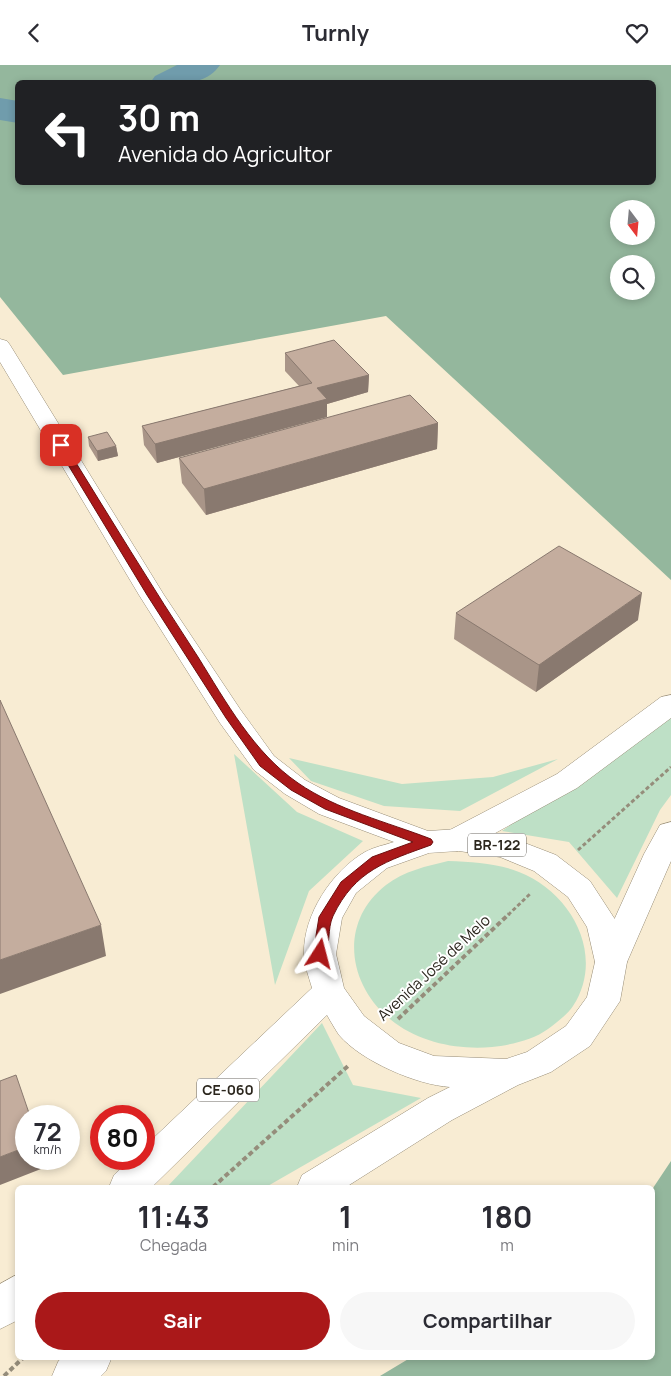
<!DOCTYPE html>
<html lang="pt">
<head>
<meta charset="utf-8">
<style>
	body { margin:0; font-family:Manrope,sans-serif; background:#f7f7f7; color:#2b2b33; height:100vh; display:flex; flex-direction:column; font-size:19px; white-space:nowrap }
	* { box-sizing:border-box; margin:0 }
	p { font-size:16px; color:#7c7c81 }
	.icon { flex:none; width:28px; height:28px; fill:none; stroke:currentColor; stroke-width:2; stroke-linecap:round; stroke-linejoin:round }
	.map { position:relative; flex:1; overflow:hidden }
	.side { position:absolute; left:15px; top:1120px; width:640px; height:175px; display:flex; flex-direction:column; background:#fff; border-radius:8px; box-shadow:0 2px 8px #0003 }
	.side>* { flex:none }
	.guide { position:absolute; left:15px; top:15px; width:641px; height:105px; border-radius:8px; box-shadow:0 2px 8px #0003; background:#202124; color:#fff; overflow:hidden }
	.needle { width:32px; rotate:164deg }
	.tools { position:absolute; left:610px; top:135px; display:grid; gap:10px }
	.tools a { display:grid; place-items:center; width:45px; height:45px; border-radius:50%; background:#fff; box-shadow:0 2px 8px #0003; font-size:25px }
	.speed { position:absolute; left:15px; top:1040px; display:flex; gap:10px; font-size:25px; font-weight:700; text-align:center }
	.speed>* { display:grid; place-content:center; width:65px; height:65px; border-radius:50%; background:#fff; box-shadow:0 2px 8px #0003; line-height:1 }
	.speed small { font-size:12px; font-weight:400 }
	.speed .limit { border:8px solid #d22; background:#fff; color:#111 }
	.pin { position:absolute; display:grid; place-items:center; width:42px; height:42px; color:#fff; margin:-21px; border-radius:10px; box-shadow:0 2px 8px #0006 }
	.me { position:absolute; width:55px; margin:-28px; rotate:9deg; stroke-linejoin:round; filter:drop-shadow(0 0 4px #0008) }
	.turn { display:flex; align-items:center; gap:18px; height:105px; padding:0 20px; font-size:22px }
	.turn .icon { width:65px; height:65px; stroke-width:2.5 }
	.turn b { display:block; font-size:35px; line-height:42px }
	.eta { display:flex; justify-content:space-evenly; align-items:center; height:85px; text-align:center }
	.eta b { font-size:30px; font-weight:700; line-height:35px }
	.action { display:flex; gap:10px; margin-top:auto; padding:10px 20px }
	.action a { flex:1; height:58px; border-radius:30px; background:#aa1819; color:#fff; font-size:20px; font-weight:700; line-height:58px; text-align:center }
	.action a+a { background:#f7f7f7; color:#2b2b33 }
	header { display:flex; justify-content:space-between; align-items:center; height:65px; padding:0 20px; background:#fff; font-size:22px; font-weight:700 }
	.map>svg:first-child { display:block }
	.green { fill:#bee0c6 }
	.forest { fill:#94b79d; fill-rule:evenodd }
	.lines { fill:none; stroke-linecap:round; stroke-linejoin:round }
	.river { fill:#709cac; fill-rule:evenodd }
	.primary-casing { stroke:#978c76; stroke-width:1 }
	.highway-casing { stroke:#978c76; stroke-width:1 }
	.path-far1 { stroke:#958d7b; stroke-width:3; stroke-dasharray:4 2.5; stroke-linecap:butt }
	.path { stroke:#958d7b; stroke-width:4; stroke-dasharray:5 3; stroke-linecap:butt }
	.primary { fill:#fff; fill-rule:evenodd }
	.highway { fill:#fff; fill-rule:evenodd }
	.wall { fill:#a99588 }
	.shaded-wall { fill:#89796f }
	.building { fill:#c4ad9e; stroke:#89796f }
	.route { fill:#aa1819; stroke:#6e1010 }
	.labels { text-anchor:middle; stroke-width:4; stroke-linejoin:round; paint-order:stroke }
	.shield { fill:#fff; stroke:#6b6761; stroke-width:1 }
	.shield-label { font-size:14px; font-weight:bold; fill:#2b261d }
	.street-label { font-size:15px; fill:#2b261d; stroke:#fff }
</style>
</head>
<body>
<header><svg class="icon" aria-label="back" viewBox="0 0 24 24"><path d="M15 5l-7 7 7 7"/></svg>Turnly<svg class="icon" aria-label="heart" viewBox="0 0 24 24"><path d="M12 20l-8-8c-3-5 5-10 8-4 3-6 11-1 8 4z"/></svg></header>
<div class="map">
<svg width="671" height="1311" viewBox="0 0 671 1311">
	<rect width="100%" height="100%" fill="#f8ecd3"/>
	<!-- green -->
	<path class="green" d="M 671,646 L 671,730 L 660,745 L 617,833 L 569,777 L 502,766 Z
		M 234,689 L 297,747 L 363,776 L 309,826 L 275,920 Z
		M 289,693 L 402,719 L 493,712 L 558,694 L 460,746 L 384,741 L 311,716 Z
		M 448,796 C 473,797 496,798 519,807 C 571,827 606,890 573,941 C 568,949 556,958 548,964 C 533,975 510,980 492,982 C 459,985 422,978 395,958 C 348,924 337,858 386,820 C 404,806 427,801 448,796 Z
		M 322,958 L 353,1020 L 421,1033 L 266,1122 L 167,1122 Z"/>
	<!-- forest -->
	<path class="forest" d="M 0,0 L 671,0 L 671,515 L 386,251 L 63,310 L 0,232 ZM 18,18 L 654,18 L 654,118 L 18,118 ZM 619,144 L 646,144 L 646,171 L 619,171 ZM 619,199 L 646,199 L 646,226 L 619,226 Z
		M 671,1096 L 671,1311 L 380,1311 L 410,1293 L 652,1292 L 653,1123 Z"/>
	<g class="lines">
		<!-- river -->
		<path class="river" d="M 177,0 L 220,0 C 204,23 174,18 150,18 L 155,11 Z
			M 0,33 L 18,36 L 18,58 L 0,55 Z"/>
		<!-- primary casing -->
		<g class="primary-casing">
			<path id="primary" d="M 671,630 L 671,653 L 577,723 L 468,783 L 457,786 L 446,783 L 442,775 L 446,767 L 557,709 L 661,632 Z
				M 671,757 L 671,796 L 627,897 L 622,906 L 611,910 L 600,906 L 595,897 L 644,789 L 660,760 Z"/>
		</g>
		<!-- highway casing -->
		<g class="highway-casing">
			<path id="highway" d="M 0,274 L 7,276 L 10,280 L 164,530 L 240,644 L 274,691 L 305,715 L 339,733 L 428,766 L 459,764 L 504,770 L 556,790 L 590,816 L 618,859 L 627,897 L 620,936 L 590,981 L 551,1007 L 518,1020 L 452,1055 L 346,1122 L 297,1122 L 302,1110 L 428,1033 L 450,1022 C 417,1020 361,996 339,970 C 335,964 331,957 327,950 L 152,1122 L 109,1122 L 114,1110 L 131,1094 L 144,1094 L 144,1082 L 312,923 C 309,912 304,900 304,889 C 303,850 332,806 365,787 C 374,782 385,780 394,777 L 319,749 L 285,729 L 254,705 L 220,658 L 139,530 L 0,297 ZM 459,786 L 500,792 L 534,806 L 568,832 L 587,862 L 595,897 L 587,932 L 566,961 L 527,987 L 506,994 L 434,991 L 399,978 L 364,951 L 344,923 L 336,889 L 342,853 L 356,828 L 387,803 L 429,788 Z
				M 18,1209 L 18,1255 L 0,1264 L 0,1219 Z
				M 62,1292 L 112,1292 L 106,1306 L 101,1311 L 52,1311 L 58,1297 Z"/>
		</g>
		<!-- path-far1 -->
		<path class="path-far1" d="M 578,785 L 671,702
			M 508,850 L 531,828"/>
		<!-- path -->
		<path class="path" d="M 398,954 L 509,849
			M 213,1122 L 348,1001
			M 4,1311 L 24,1292"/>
		<!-- primary -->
		<use href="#primary" class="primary"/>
		<!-- highway -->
		<use href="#highway" class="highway"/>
	</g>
	<!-- wall -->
	<path class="wall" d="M 285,288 L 369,310 L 368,327 L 327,339 L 327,352 L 157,398 L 144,380 L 142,361 L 299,321 L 285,306 Z
		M 438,358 L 437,384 L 206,450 L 182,418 L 179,393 Z
		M 88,372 L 116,381 L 118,391 L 98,396 L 89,381 Z
		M 456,548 L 638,555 L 536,627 L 454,574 Z"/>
	<!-- shaded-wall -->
	<path class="shaded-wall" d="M 369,310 L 368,327 L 327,339 L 327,352 L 157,398 L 155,379 L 317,323 Z
		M 438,358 L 437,384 L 206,450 L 204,424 Z
		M 116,381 L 118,391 L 98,396 L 97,386 Z
		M 642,528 L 638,555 L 536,627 L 539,600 Z
		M 101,860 L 106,891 L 0,929 L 0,895 Z
		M 26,1082 L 26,1094 L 44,1094 L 46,1102 L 0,1120 L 0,1092 Z"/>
	<!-- building -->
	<path class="building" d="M 334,275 L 369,310 L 317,323 L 327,334 L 155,379 L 142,361 L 312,318 L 285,288 Z
		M 410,330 L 438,358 L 204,424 L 179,393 Z
		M 107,367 L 116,381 L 97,386 L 88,372 Z
		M 559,481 L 642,528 L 539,600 L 456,548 Z
		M 0,635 L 101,860 L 0,895 Z
		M 16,1010 L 30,1051 L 26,1051 L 26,1082 L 0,1092 L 0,1016 Z"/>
	<!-- route -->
	<path class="route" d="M 61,377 L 65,380 C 109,451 152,522 198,592 C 226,637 254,688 298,718 C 337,745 387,757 431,774 L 433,777 L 431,780 C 387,796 355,805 333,851 C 327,864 331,880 324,893 L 320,895 L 315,893 L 313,889 L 319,852 L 341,817 L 372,792 L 413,777 L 325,744 L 291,725 L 260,701 L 226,653 L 147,530 L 56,380 Z"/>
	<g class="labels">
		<!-- shield labels -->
		<g class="shield">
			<rect x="468" y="768.5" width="58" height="23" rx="4"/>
			<rect x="197" y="1013.5" width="62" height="23" rx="4"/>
		</g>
		<g class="shield-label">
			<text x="497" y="785">BR-122</text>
			<text x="228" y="1030">CE-060</text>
		</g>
		<!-- street labels -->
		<g class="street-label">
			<text transform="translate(434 903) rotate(-43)" y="5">Avenida José de Melo</text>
		</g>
	</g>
</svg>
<div class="tools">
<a><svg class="needle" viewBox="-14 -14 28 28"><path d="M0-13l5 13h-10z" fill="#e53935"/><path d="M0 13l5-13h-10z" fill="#7c7c81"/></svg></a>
<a><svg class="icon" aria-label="search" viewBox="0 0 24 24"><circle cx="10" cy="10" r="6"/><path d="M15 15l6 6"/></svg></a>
</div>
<div class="speed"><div>72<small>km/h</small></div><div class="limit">80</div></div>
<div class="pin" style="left:61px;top:380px;background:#d93025"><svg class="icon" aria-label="arrive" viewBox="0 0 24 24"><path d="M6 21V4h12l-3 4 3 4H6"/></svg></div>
<svg class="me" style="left:320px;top:889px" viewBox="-20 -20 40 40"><path d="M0-17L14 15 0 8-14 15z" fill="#aa1819" stroke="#fff" stroke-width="4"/></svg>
<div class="guide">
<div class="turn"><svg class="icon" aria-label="left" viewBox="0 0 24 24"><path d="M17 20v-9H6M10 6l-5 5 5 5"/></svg><div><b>30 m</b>Avenida do Agricultor</div></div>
</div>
<section class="side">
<div class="eta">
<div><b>11:43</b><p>Chegada</p></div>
<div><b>1</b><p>min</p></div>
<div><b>180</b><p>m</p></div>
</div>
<div class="action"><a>Sair</a><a>Compartilhar</a></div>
</section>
</div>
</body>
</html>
